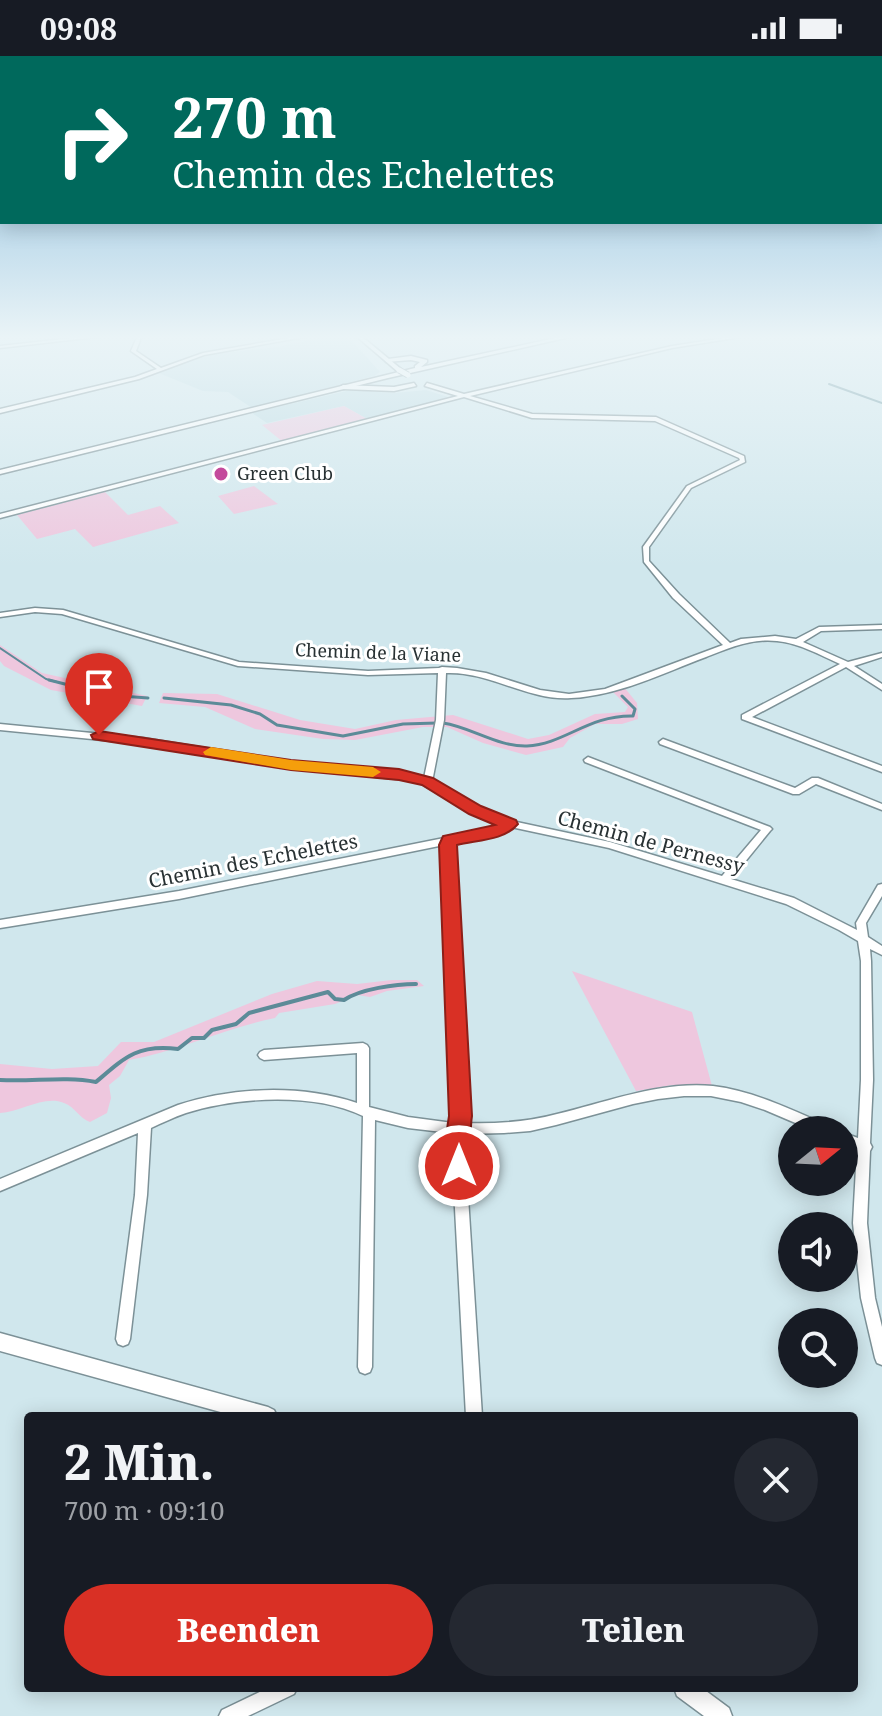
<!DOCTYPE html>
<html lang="de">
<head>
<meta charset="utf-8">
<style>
	body { margin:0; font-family:"Noto Serif",serif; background:#242831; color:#f1f3f6; height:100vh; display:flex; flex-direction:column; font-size:30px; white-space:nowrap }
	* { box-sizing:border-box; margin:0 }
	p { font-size:26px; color:#9ea1a6 }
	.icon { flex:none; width:44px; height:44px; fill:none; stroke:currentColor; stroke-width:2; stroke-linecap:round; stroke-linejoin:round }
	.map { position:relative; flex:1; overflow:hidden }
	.drawer { position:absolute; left:24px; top:1356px; width:834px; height:280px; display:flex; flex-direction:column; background:#171b24; border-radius:8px; box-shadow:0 4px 20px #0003 }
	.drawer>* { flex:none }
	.banner { position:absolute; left:0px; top:0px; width:882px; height:168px; box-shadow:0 4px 20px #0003; background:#00695c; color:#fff; overflow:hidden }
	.needle { width:52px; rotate:72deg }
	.buttons { position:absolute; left:778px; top:1060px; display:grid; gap:16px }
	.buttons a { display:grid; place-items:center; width:80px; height:80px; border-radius:50%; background:#171b24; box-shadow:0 4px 20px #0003; font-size:40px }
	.pin { position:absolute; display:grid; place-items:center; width:68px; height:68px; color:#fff; margin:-82px -34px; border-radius:50% 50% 50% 0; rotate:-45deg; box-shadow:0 0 8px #0007 }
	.pin .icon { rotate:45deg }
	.me { position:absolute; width:88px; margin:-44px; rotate:0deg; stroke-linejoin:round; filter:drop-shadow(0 0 6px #0008) }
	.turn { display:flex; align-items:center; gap:28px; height:168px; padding:0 40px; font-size:36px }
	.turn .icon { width:104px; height:104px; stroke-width:2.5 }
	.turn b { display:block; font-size:56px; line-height:68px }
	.round { display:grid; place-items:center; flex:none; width:84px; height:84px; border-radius:42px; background:#242831 }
	.overview { display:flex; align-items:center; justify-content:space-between; height:136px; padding:0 40px }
	h1 { font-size:48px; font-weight:800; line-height:60px }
	.primary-button { display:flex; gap:16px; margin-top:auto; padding:16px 40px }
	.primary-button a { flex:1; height:92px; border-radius:48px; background:#d93025; color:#fff; font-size:32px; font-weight:800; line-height:92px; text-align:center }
	.primary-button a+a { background:#242831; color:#f1f3f6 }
	.status { display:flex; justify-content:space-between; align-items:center; height:56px; padding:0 40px; background:#171b24; direction:ltr }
	.status svg { height:22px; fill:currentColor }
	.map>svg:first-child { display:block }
	.built { fill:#bcdbe3 }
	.green { fill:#eec7de }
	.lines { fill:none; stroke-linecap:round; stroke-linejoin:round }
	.stream-far2 { stroke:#5c8b98; stroke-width:2 }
	.stream-far1 { stroke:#5c8b98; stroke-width:3 }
	.stream { stroke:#5c8b98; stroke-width:4 }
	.minor-casing { stroke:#7c9197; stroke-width:3 }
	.major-casing { stroke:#7c9197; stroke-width:3 }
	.minor { fill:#fff; fill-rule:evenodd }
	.major { fill:#fff; fill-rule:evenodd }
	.minor-bridge-casing { stroke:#7c9197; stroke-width:7; stroke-linecap:butt }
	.minor-bridge { stroke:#fff; stroke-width:5 }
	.route { fill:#d93025; stroke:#8d1f18; stroke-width:2 }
	.slow { fill:#f59e0b }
	.poi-dot { fill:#c44a9c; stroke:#fff; stroke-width:3 }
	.labels { text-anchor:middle; stroke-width:6; stroke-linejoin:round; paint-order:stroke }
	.far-poi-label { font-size:18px; fill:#283133; stroke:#fff; text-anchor:start }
	.far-street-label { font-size:18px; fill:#283133; stroke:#fff }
	.street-label { font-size:20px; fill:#283133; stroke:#fff }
</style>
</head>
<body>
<div class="status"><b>09:08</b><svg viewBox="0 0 49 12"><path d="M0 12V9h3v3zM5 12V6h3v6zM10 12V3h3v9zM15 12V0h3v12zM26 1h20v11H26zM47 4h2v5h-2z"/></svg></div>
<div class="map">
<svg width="882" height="1660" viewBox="0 0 882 1660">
	<rect width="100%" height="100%" fill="#d0e7ed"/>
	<!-- built -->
	<path class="built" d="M 334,279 L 343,279 L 353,286 L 380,316 L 374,320 L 252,352 L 228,336 L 203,335 L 156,316 L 214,298 L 277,291 Z
		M 351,334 L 394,337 L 426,334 L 448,341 L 369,364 L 344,350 L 267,367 L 252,357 Z"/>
	<!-- green -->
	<path class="green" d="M 344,350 L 369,364 L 283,386 L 262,369 Z
		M 254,430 L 278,448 L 234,458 L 218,440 Z
		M 105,436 L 128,459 L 160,450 L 179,467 L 93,491 L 75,473 L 37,483 L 17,459 Z
		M 0,589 L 42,617 L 147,640 L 142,650 L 51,634 L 4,610 L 0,605 Z
		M 624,631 L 637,647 L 638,663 L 622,668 L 595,668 L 570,682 L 563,691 L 526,699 L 483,687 L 447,671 L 423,671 L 355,684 L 323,683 L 255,673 L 205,651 L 159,647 L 163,637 L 217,638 L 300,664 L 355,673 L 396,664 L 453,659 L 528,683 L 549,679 L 595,658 L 625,656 L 628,651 L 613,636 Z
		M 572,915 L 692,956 L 712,1030 L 673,1029 L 636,1035 Z
		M 392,924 L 417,924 L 424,930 L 387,935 L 370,941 L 357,939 L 335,948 L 279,957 L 275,962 C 225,972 179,995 129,1004 L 120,1020 L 109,1029 L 111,1042 L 107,1057 L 90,1066 C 79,1062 75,1051 64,1047 C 44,1039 21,1056 0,1057 L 0,1008 L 52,1013 L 98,1010 L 121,986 L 154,986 L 272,938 L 317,925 L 357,928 Z"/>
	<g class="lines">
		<!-- stream-far2 -->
		<path class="stream-far2" d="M 829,328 L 882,347
			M 0,592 L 46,623 L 57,626"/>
		<!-- stream-far1 -->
		<path class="stream-far1" d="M 49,624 L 108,639 L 148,642
			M 164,642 L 231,649 L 260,658 L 277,669 L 343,680 L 403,668 L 437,667
			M 443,667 C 471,671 498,691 527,690 C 565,688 588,659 633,660 L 635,653 L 622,640"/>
		<!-- stream -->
		<path class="stream" d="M 0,1024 C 33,1026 64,1020 96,1026 C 125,1001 138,988 178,993 L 192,982 L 204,982 L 212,974 L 236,968 L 249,957 L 328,936 L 335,943 L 344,944 C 360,933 396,928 416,928"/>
		<!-- minor casing -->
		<g class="minor-casing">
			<path id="minor" d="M 100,279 L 114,279 L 0,292 L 0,290 Z
				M 138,279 L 142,279 L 136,295 L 161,312 L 203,297 L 306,279 L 315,279 L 204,299 L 139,323 L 0,357 L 0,353 L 135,321 L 157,313 L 131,295 Z
				M 355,279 L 360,279 L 401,313 L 401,315 L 397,315 Z
				M 743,279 L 753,279 L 672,292 L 470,340 L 532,358 L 656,361 L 744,400 L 745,406 L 691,432 L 649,491 L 649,505 L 679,538 L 730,587 L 741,583 L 775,580 L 796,583 L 819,571 L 882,569 L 882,573 L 821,575 L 803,586 L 848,606 L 882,597 L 882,601 L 854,610 L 882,628 L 882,634 L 846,611 L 752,661 L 882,710 L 882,716 L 742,663 L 742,659 L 840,608 C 820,599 799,587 777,585 C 752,582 729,592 706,601 C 663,617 618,640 571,642 C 528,645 489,615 446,617 L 444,664 L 432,726 L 478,752 L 512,765 L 610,786 L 722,820 L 761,774 L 585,706 L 584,704 L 588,701 L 770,771 L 772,773 L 770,775 L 731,823 L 794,842 L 857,874 L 856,867 L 878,829 L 882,828 L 882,840 L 866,867 L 868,881 L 882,890 L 882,899 L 870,893 L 871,905 L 873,1024 L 870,1087 L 872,1091 L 870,1095 L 867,1167 L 875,1242 L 882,1271 L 882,1309 L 877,1307 L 875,1302 L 861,1242 L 853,1167 L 857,1093 L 844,1088 L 844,1077 L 858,1082 L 861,1024 L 861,905 L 858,885 L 839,874 L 786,848 L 609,792 L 511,771 L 497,778 L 454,787 L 466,1060 L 465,1067 C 496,1068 527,1066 557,1058 C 608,1046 659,1025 713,1030 C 754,1035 792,1054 829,1070 L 831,1074 L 812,1074 L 765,1054 L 741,1046 L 711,1040 L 684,1040 L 658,1043 L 633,1048 L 556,1069 L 530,1075 L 504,1077 L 464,1078 L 482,1360 L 466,1360 L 451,1077 L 408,1072 L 375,1064 L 372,1311 L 370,1316 L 365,1318 L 360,1316 L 358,1311 L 363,1060 C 314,1036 237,1041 186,1057 C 174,1061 162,1067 151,1072 L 147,1139 L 130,1283 L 128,1288 L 123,1290 L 118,1288 L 116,1283 L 135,1139 L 138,1077 L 0,1135 L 0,1123 L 178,1049 C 234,1031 300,1028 357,1047 L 357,997 L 264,1004 L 260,1002 L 258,999 L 260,996 L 264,994 L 363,987 L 367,989 L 369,992 L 369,1051 L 408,1061 L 453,1067 L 444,789 L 179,843 L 0,872 L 0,864 L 179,835 L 494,772 L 502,768 L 472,756 L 416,725 L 291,712 L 143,688 L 0,674 L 0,668 L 143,682 L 291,706 L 418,719 L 424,722 L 436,664 L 438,617 L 368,619 L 238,610 L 62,558 L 35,556 L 0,561 L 0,557 L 35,552 L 63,554 L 239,606 L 368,615 L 439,612 L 442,611 L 457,612 L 486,617 L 540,634 L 569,638 L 605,633 L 723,589 L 673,542 L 644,506 L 643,491 L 687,430 L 740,404 L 739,402 L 655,365 L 532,362 L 464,341 L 0,462 L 0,458 L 458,340 L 425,330 L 427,327 L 464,338 L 672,290 Z
				M 414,327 L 416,330 L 394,335 L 343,333 L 340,331 L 343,329 L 394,331 Z
				M 663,683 L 795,732 L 812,722 L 818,722 L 882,748 L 882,754 L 816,728 L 799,738 L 793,738 L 660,688 L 659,686 Z
				M 268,1632 L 297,1632 L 294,1638 L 248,1660 L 219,1660 L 222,1654 Z"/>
		</g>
		<!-- major casing -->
		<g class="major-casing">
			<path id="major" d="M 569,279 L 579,279 L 388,322 L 0,418 L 0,414 L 415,312 L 415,310 L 420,306 L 411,304 L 386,306 L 388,303 L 411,300 L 427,304 L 427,306 L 421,311 Z
				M 0,1277 L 268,1351 L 274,1354 L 277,1360 L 235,1360 L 0,1295 Z
				M 674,1632 L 702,1632 L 729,1652 L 732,1660 L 704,1660 L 677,1640 Z"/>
		</g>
		<!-- minor -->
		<use href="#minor" class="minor"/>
		<!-- major -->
		<use href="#major" class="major"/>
		<!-- minor-bridge casing -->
		<g class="minor-bridge-casing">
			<path id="minor-bridge" d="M 399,314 L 408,319"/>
		</g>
		<!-- minor-bridge -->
		<use href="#minor-bridge" class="minor-bridge"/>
	</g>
	<!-- sky -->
	<linearGradient id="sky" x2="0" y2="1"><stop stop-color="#79b3d9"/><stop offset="0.55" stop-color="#eaf4f7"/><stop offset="1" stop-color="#eaf4f7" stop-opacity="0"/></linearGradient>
	<rect width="882" height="511" fill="url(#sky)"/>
	<!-- route -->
	<path class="route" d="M 99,675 L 291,704 L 399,713 L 433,722 L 481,750 L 516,764 L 518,768 C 504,785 476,784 457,789 L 472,1060 C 469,1076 473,1103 467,1117 L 459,1120 L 451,1117 C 443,1099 446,1078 449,1060 L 439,789 L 443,780 L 495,769 L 469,758 L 422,729 L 399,724 L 291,714 L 93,683 L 91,679 Z"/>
	<!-- slow -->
	<path class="slow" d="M 211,691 L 291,704 L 373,711 L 381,716 L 373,721 L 291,714 L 205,699 L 203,696 Z"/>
	<!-- markers -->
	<circle class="poi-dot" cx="221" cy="418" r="8"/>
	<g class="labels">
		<!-- far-poi labels -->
		<g class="far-poi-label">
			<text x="237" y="424">Green Club</text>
		</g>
		<!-- far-street labels -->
		<g class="far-street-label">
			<text transform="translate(378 597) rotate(2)" y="6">Chemin de la Viane</text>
		</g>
		<!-- street labels -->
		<g class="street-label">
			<text transform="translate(651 786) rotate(15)" y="7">Chemin de Pernessy</text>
			<text transform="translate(253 805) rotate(-11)" y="7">Chemin des Echelettes</text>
		</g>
	</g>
</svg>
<div class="buttons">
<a><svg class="needle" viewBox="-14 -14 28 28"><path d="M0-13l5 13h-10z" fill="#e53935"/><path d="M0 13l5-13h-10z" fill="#9ea1a6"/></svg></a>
<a><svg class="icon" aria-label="sound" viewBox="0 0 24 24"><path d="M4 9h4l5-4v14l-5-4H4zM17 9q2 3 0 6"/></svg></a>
<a><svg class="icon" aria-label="search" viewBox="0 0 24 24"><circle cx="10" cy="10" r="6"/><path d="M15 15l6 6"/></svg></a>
</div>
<div class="pin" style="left:99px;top:679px;background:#d93025"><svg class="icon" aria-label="arrive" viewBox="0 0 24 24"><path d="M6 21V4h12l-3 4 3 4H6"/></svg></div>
<svg class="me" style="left:459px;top:1110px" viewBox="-20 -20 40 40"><circle r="17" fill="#d93025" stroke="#fff" stroke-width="3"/><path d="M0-11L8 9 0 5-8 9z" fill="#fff"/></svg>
<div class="banner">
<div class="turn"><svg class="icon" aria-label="right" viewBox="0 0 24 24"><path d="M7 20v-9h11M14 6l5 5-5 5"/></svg><div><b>270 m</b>Chemin des Echelettes</div></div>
</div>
<section class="drawer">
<div class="overview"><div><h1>2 Min.</h1><p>700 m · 09:10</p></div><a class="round"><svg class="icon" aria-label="close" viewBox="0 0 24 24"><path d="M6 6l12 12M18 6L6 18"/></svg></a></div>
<div class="primary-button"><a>Beenden</a><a>Teilen</a></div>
</section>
</div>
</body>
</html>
